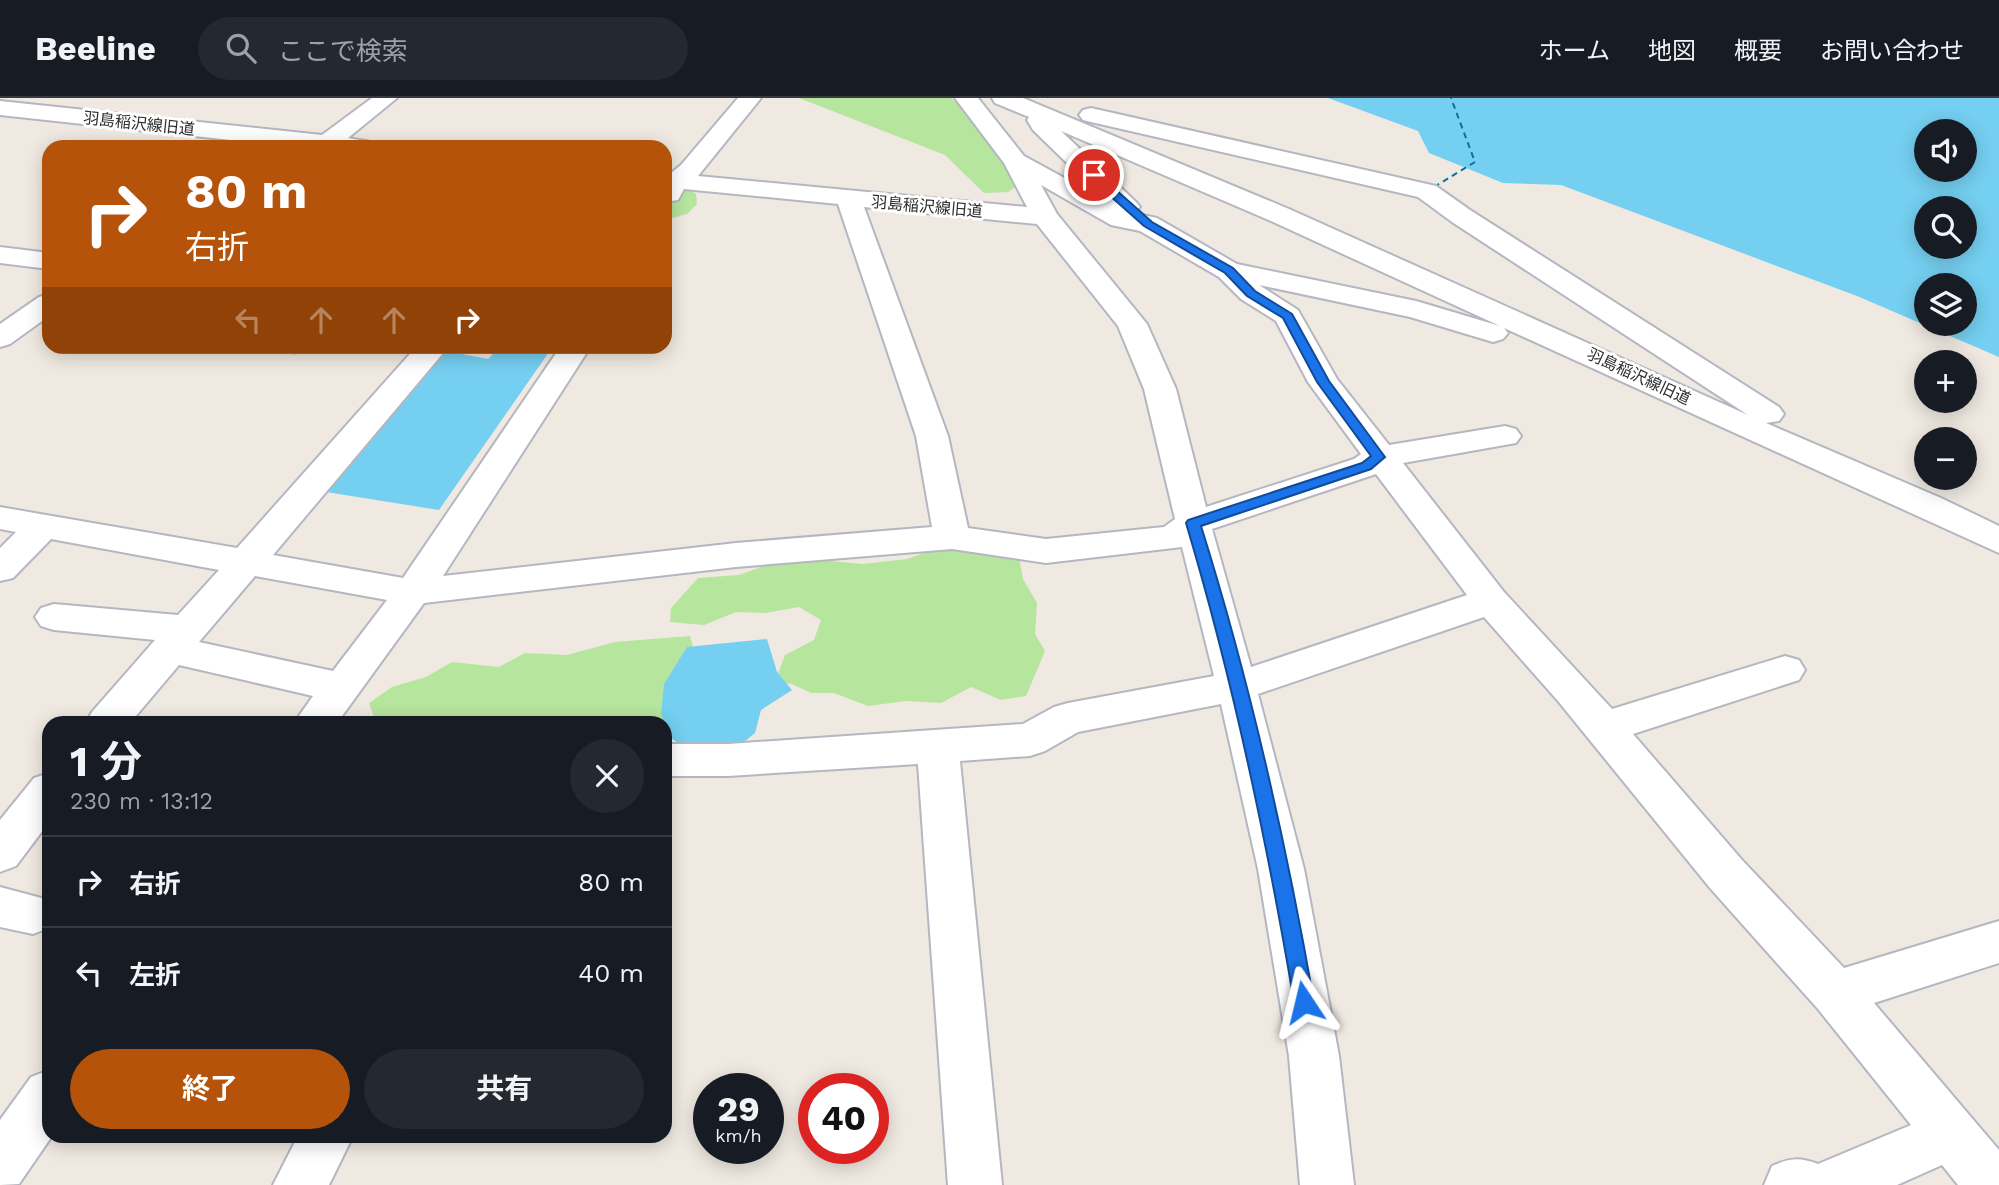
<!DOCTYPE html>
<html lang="ja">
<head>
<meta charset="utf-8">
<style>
	body { margin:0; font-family:"Work Sans","Noto Sans JP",sans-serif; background:#242831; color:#f1f3f6; height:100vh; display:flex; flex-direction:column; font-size:26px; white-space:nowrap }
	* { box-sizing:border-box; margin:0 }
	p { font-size:23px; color:#9ea1a6 }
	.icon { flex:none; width:38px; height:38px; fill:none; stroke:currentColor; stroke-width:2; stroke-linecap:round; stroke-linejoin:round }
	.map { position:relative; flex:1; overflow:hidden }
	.sheet { position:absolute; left:42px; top:618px; width:630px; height:427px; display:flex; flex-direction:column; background:#171b24; border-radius:21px; box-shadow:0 4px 18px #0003 }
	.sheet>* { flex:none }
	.banner { position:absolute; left:42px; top:42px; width:630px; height:214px; border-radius:21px; box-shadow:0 4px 18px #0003; background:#b45309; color:#fff; overflow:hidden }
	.tools { position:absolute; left:1914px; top:21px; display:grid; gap:14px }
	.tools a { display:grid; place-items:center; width:63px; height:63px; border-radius:50%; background:#171b24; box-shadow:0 4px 18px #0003; font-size:35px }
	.speed { position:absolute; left:693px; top:975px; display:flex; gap:14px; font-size:35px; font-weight:700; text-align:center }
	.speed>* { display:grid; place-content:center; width:91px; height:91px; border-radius:50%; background:#171b24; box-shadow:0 4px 18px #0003; line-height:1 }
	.speed small { font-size:18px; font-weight:400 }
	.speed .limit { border:10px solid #d22; background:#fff; color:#111 }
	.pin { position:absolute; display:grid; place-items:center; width:60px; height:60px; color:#fff; margin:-30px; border:4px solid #fff; border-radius:50%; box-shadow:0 2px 7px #0007 }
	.me { position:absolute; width:77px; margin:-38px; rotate:350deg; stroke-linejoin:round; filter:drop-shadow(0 0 5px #0008) }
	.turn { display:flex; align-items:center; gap:24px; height:147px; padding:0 28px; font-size:32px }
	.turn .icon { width:91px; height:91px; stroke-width:2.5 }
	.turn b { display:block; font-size:49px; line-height:60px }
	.lanes { display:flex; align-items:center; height:66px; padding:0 28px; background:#0003; justify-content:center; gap:35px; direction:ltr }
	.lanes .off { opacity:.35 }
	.round { display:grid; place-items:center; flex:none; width:74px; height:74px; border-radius:37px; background:#242831 }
	.overview { display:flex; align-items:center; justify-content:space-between; height:119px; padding:0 28px }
	h1 { font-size:42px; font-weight:700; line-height:52px }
	.button { display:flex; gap:14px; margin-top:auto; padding:14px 28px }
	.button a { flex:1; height:80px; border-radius:42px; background:#b45309; color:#fff; font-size:28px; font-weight:700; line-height:80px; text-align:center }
	.button a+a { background:#242831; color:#f1f3f6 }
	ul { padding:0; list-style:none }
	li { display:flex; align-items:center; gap:21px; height:91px; padding:0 28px; border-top:2px solid #363941 }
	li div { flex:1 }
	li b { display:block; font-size:26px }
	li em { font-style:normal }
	header { display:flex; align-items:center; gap:42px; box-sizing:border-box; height:98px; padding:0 35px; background:#171b24; border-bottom:2px solid #363941 }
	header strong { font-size:33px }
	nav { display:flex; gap:38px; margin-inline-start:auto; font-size:24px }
	.search { width:490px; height:63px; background:#242831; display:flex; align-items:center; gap:18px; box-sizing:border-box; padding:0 24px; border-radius:38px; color:#9ea1a6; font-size:26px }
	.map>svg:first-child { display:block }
	.green { fill:#b6e59e }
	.water { fill:#75cff0; fill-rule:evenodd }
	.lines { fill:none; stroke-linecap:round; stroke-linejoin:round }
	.ferry { stroke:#0d6fa3; stroke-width:2; stroke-dasharray:6 4.5; stroke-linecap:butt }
	.minor-casing { stroke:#b4b7c1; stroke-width:4 }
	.minor { fill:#fff; fill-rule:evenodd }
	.route { fill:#1a73e8; stroke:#114b97; stroke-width:2 }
	.labels { text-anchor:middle; stroke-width:6; stroke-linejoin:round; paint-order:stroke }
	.far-street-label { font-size:16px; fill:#2e2e2e; stroke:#fff }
</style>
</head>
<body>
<header>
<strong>Beeline</strong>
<div class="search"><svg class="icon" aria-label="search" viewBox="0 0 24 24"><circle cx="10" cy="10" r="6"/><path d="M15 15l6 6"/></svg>ここで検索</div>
<nav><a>ホーム</a><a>地図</a><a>概要</a><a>お問い合わせ</a></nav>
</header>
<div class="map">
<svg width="1999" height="1087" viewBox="0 0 1999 1087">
	<rect width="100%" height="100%" fill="#efe9e1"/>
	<!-- green -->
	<path class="green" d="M 799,0 L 951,0 C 970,15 1017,65 1015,89 L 1008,94 L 984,95 L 945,57 Z
		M 665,78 L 674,80 L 696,96 L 697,106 L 687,116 L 665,122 Z
		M 282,248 L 442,249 L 364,255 L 310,253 L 293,257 L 281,250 Z
		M 938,450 L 985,452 L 1019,459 L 1023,481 L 1037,505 L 1035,536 L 1045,553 L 1026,598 L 1001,602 L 971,589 L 941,605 L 906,603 L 868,608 L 834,595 L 811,595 L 792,586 L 775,584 L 785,557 L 814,542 L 821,522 L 799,509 L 765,515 L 736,514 L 704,527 L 670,524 L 671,510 L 698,480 L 739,477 L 764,468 L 808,461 L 863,466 L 907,461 Z
		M 690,538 L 694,553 L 672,610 L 665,639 L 665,625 L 376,625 L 369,605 L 392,589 L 426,579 L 452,564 L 499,569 L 525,555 L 567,557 L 615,544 Z"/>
	<!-- water -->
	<path class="water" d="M 1328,0 L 1999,0 L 1999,259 L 1857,198 L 1561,87 L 1503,85 L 1429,55 L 1418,33 ZM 1927,33 L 1965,33 L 1965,72 L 1927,72 ZM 1927,110 L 1965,110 L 1965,149 L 1927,149 ZM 1927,187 L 1965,187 L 1965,226 L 1927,226 Z
		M 500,249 L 549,254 L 439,412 L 326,394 L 446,253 L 488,261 Z
		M 767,541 L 777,574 L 792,592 L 761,612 L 755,635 L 739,648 L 684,649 L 671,640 L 661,616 L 664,586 L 687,549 Z"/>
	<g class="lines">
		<!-- ferry -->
		<path class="ferry" d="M 1434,89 L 1475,64 L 1451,0"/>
		<!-- minor casing -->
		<g class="minor-casing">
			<path id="minor" d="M 372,0 L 397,0 L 348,40 L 371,44 L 374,49 L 295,49 L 0,17 L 0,3 L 322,37 Z
				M 738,0 L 761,0 L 698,78 L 1027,109 L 1004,65 L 955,0 L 978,0 L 1024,58 L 1105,102 L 1033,32 L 1027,22 L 1029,19 L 995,5 L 992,0 L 1023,0 L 1289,111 L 1748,317 L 1452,124 L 1418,99 L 1091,24 L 1083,22 L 1079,17 L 1083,12 L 1091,10 L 1436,88 L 1470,112 L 1779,309 L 1784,316 L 1779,323 L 1766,325 L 1941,400 L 1999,428 L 1999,455 L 1504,230 L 1508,235 L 1503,241 L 1493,244 L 1410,219 L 1259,187 L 1298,212 L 1337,281 L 1389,347 L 1505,328 L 1516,331 L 1521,338 L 1516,345 L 1403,365 L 1504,494 L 1612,611 L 1785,558 L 1799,562 L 1805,572 L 1799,582 L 1633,636 L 1742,762 L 1844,870 L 1999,823 L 1999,865 L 1874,905 L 1999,1052 L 1999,1087 L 1958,1087 L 1942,1067 L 1897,1087 L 1764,1087 L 1772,1068 C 1790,1060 1799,1059 1818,1066 L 1911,1027 L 1818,911 L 1710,790 L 1558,603 L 1484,519 L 1258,596 L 1304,771 L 1339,958 L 1354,1087 L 1300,1087 L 1289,958 L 1258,771 L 1221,606 L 1078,634 L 1045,653 L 1030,658 L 960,663 L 1002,1087 L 948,1087 L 918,666 L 728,678 L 665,678 L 665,646 L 728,646 L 1023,626 L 1054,609 L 1068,605 L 1214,578 L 1182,449 L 1046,465 L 952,451 L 736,469 L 424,505 L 337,625 L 294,625 L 313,598 L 179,567 L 130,625 L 86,625 L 92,614 L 155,542 L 54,532 L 41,528 L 35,519 L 41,510 L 54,506 L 178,517 L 219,472 L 51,441 L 13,480 L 0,483 L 0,450 L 16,434 L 0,431 L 0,409 L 237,450 L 417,248 L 449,248 L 273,457 L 403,480 L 561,248 L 591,248 L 443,478 L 736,445 L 932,429 L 916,338 L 838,106 L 684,91 L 678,102 L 665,104 L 665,74 L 671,75 L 681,67 ZM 1061,33 L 1271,123 L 1500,228 L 1416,203 L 1237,166 L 1157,120 L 1133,115 L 1140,109 L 1136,104 ZM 1041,87 L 1111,127 L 1140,133 L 1219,179 L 1241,201 L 1276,223 L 1308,284 L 1361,356 L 1354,361 L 1206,409 L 1176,291 L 1147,226 L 1057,116 ZM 864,109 L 1037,126 L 1118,228 L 1144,291 L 1175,421 L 1164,429 L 1046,441 L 968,430 L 948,338 ZM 1376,376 L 1467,497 L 1251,569 L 1212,431 ZM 255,478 L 387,502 L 333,573 L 199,544 Z
				M 0,149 L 49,155 L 49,171 L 0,165 Z
				M 49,196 L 49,218 L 10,246 L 0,249 L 0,226 L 39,199 Z
				M 49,675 L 49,724 L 16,768 L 0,774 L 0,722 L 34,680 Z
				M 0,789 L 49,802 L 49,830 L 33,836 L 0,829 Z
				M 49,972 L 49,1038 L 52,1038 L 19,1086 L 0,1087 L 0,1022 L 31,979 Z
				M 298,1038 L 353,1038 L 329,1087 L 273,1087 Z"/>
		</g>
		<!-- minor -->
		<use href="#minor" class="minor"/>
	</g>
	<!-- route -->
	<path class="route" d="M 1090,75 L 1097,75 L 1152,124 L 1233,170 L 1255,193 L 1292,216 L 1329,283 L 1385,359 L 1371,371 L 1201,428 C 1250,584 1286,744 1314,904 L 1311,911 L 1304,914 L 1297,911 L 1294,904 C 1267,743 1233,582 1186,425 L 1188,422 L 1362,365 L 1371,358 L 1317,284 L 1283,220 L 1247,198 L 1225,175 L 1144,128 L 1090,80 Z"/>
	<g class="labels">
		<!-- far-street labels -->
		<g class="far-street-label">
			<text transform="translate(139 25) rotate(6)" y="6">羽島稲沢線旧道</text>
			<text transform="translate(927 108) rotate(5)" y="6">羽島稲沢線旧道</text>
			<text transform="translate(1639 278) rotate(25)" y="6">羽島稲沢線旧道</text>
		</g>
	</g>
</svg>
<div class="tools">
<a><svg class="icon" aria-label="sound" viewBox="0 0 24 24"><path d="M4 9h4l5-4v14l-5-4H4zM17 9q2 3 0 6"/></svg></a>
<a><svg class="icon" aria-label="search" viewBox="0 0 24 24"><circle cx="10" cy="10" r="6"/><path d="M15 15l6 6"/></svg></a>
<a><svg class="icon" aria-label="layers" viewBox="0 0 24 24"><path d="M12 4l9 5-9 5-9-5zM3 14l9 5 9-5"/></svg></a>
<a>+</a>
<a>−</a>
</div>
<div class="speed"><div>29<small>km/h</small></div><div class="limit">40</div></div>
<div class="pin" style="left:1094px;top:77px;background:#d93025"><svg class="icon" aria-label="arrive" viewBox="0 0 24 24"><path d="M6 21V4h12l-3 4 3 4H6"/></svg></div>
<svg class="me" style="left:1304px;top:904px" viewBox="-20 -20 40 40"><path d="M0-17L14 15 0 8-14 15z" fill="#1a73e8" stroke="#fff" stroke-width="4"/></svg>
<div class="banner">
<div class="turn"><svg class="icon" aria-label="right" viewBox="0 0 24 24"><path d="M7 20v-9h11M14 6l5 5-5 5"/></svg><div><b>80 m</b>右折</div></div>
<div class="lanes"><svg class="icon off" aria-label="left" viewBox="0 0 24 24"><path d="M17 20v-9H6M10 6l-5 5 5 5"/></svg><svg class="icon off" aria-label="ahead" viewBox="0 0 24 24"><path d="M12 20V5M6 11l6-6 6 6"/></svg><svg class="icon off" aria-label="ahead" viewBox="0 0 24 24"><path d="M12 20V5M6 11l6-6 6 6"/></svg><svg class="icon" aria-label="right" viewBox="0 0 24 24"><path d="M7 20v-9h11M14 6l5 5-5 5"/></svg></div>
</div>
<section class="sheet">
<div class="overview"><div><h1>1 分</h1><p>230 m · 13:12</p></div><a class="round"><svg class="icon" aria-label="close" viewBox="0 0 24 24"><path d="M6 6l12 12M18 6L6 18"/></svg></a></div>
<ul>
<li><svg class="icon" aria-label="right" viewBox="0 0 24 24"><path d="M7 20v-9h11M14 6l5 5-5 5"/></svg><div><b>右折</b></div><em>80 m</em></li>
<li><svg class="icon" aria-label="left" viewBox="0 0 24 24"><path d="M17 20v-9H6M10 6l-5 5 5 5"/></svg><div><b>左折</b></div><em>40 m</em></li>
</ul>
<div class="button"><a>終了</a><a>共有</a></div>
</section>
</div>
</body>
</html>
